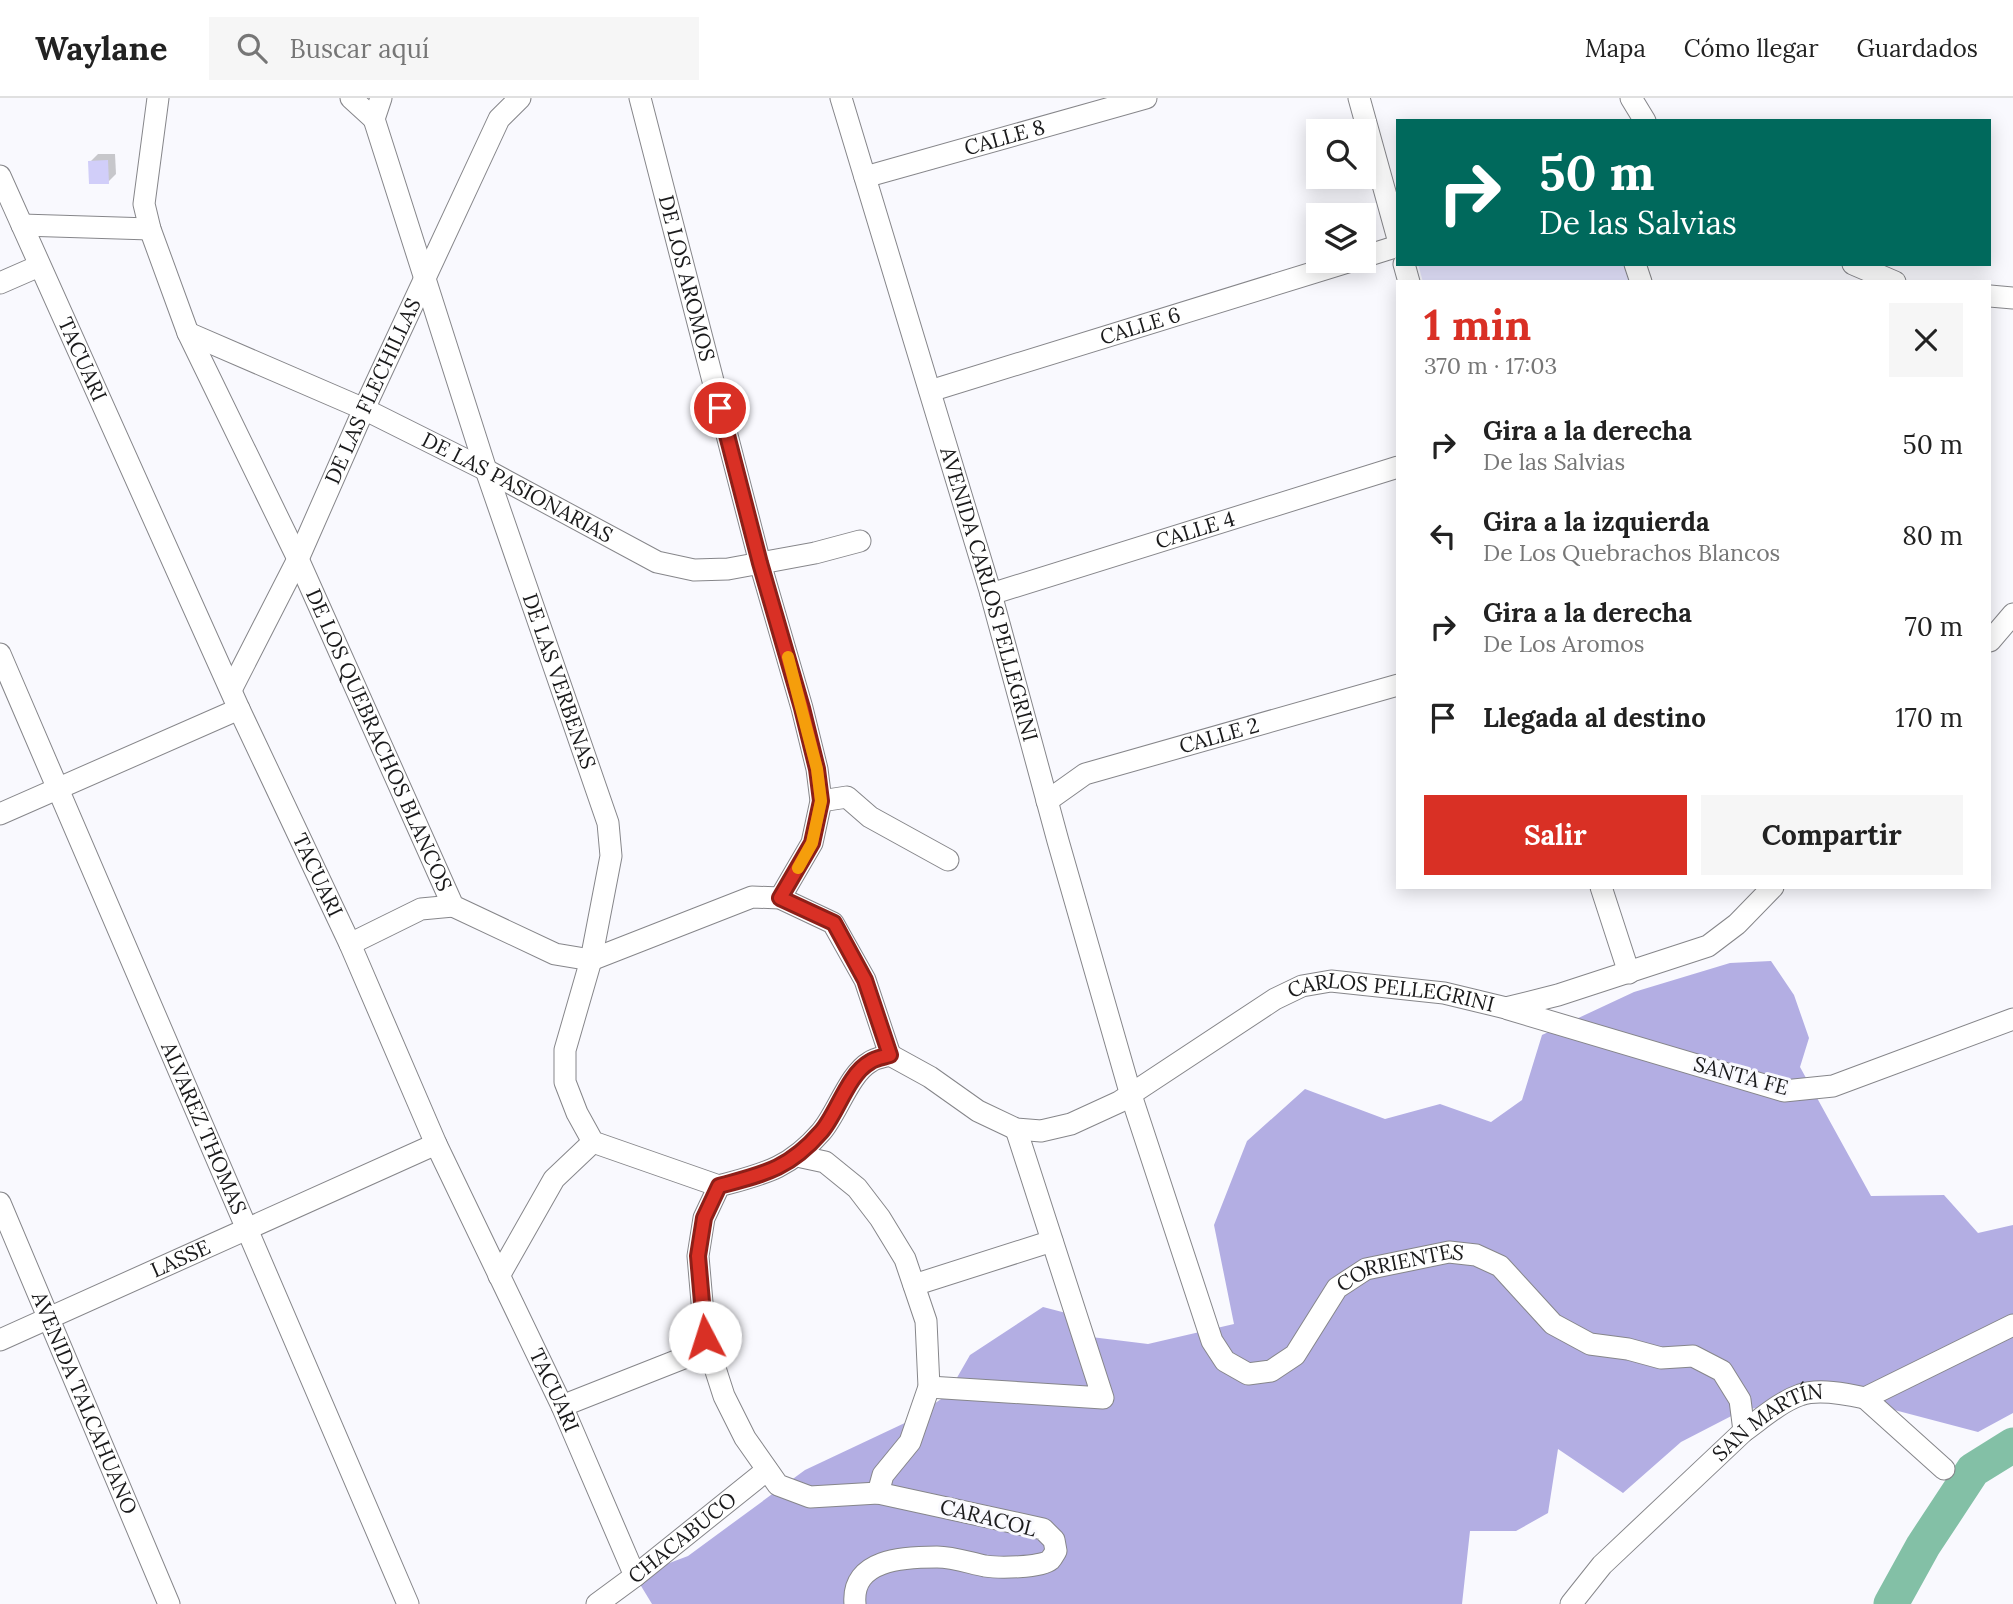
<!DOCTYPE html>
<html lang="es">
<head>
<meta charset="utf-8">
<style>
	body { margin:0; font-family:Lora,serif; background:#f6f6f6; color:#222; height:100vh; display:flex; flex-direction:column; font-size:26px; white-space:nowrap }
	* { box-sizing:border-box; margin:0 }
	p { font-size:23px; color:#767676 }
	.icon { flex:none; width:38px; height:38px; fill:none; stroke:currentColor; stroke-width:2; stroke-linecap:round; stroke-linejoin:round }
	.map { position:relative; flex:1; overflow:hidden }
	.sheet { position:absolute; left:1396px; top:182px; width:595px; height:609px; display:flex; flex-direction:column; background:#fff; border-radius:0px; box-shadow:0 4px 18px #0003 }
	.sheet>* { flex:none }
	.guide { position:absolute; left:1396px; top:21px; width:595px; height:147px; border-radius:0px; box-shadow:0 4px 18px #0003; background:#00695c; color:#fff; overflow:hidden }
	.fabs { position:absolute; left:1306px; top:21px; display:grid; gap:14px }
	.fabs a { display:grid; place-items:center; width:70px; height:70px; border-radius:0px; background:#fff; box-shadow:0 4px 18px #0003; font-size:35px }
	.pin { position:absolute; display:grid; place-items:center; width:60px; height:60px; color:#fff; margin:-30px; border:4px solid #fff; border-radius:50%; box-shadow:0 2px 7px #0007 }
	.me { position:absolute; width:77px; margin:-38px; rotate:355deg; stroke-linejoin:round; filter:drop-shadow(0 0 5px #0008) }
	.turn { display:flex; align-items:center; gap:24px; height:147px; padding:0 28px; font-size:32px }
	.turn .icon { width:91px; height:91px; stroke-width:2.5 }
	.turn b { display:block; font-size:49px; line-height:60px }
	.round { display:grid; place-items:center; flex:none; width:74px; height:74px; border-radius:0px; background:#f6f6f6 }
	.overview { display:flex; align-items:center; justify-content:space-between; height:119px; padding:0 28px }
	h1 { font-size:42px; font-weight:800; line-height:52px; color:#d93025 }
	.action { display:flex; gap:14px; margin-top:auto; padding:14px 28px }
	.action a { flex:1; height:80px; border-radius:0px; background:#d93025; color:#fff; font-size:28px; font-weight:800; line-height:80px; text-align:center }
	.action a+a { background:#f6f6f6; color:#222 }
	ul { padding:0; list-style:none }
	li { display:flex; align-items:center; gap:21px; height:91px; padding:0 28px }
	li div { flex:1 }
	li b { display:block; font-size:26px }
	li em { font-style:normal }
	header { display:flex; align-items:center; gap:42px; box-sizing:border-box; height:98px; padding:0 35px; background:#fff; border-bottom:2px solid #e0e0e0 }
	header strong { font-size:33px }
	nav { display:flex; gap:38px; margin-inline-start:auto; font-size:24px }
	.search { width:490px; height:63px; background:#f6f6f6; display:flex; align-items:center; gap:18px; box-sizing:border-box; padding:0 24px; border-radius:0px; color:#767676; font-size:26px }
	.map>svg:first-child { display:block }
	.green { fill:#e5e4fe }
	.forest { fill:#b3aee3 }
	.shadow { fill:#0003 }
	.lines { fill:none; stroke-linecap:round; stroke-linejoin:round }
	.river { stroke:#83c0a6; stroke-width:35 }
	.building { fill:#d1cef9 }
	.minor-casing { stroke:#86868a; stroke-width:23 }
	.minor { stroke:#fff; stroke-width:21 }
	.route-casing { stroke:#8d1f18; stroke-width:18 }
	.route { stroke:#d93025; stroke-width:12 }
	.slow { stroke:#f59e0b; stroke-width:12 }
	.labels { text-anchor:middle; stroke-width:6; stroke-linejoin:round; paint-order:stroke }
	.street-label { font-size:21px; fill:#1a1a1b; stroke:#f9f9fe }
</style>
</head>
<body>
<header>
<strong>Waylane</strong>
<div class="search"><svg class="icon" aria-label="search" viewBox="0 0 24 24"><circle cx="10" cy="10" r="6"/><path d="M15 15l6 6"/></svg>Buscar aquí</div>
<nav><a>Mapa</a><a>Cómo llegar</a><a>Guardados</a></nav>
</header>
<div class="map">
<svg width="2013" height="1506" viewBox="0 0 2013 1506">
	<rect width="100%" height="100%" fill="#f9f9fe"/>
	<!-- green -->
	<path class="green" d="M 1418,166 L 1623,166 L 1629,184 L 1423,184 Z"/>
	<!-- forest -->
	<path class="forest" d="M 1771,863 L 1794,897 L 1809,940 L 1800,969 L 1871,1098 L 1944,1097 L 1978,1135 L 2013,1127 L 2013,1315 L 1978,1334 L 1864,1304 L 1820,1301 L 1743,1312 L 1681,1344 L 1623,1395 L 1558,1351 L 1548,1415 L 1516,1433 L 1470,1433 L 1462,1506 L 652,1506 L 635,1478 L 688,1458 L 805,1372 L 909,1323 L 947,1297 L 970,1257 L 1043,1209 L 1070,1216 L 1083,1238 L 1148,1246 L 1234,1226 L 1214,1127 L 1247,1043 L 1305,991 L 1385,1021 L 1440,1006 L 1491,1024 L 1522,1002 L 1542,937 L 1634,894 L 1730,865 Z"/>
	<!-- shadow -->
	<path class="shadow" d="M 98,56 L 115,56 L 116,76 L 108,84 L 90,64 Z"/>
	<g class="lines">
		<!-- river -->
		<path class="river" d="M 1891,1506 L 1923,1448 L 1973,1372 L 2013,1347"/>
	</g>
	<!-- building -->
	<path class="building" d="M 108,62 L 109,86 L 89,86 L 88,63 Z"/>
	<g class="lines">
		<!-- minor casing -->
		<g class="minor-casing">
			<g id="minor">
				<path id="s1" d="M 158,0 L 144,106 L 150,131 L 188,235 L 298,461 L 453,808 L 555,856 L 591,862 L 752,799 L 780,800 L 833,825 L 865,882 L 890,957"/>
				<path d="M 351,0 L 374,21"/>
				<path id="s2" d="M 381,0 L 374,21 L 486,372 L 608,725 L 611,758 L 591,862 L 565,952 L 565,984 L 577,1015 L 593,1044 L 719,1088"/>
				<path id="s3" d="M 640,0 L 760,465 L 802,610 L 817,671 L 821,703 L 812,745 L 780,800"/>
				<path id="s4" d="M 841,0 L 991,496 L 1058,743 L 1130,994 L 1212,1243 L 1225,1263 L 1248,1276 L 1271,1273 L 1295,1257 L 1337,1190 L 1366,1171 L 1449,1154 L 1476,1157 L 1500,1168 L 1553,1226 L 1590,1246 L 1628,1251 L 1661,1260 L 1693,1258 L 1722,1273 L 1740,1302 L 1744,1333"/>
				<path d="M 1359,0 L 1398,141"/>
				<path d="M 1631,0 L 1645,23"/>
				<path id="s5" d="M 0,78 L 239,611 L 350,846 L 436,1046 L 562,1308 L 635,1478"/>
				<path id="s6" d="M 865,79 L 1146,0"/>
				<path d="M 22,127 L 150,131"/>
				<path d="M 1363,159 L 1398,148"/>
				<path d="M 1404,166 L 1409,184"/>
				<path d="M 1635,166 L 1641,184"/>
				<path d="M 1853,166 L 1895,184"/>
				<path d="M 0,185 L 39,168"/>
				<path d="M 1990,198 L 2013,200"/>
				<path id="s7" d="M 188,235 L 364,311 L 486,372 L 657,464 L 694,472 L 728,471 L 815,455 L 860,443"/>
				<path id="s8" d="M 930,293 L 1351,163"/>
				<path id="s9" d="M 991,496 L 1398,369"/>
				<path d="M 1990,543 L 2013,516"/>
				<path id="s10" d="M 0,556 L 408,1506"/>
				<path id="s11" d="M 231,592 L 298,461 L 364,311 L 499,21 L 520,0"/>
				<path d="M 821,703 L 847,699 L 870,719 L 948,762"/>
				<path id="s12" d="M 1047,703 L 1085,676 L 1398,587"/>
				<path d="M 0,716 L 239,611"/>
				<path d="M 1601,789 L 1629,875"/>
				<path d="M 350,846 L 421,811 L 453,808"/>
				<path d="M 1508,911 L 1784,993 L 1833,988 L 2013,921"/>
				<path id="s13" d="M 890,957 L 930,979 L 978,1013 L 1016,1031 L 1041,1033 L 1071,1026 L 1119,1004 L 1275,901 L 1302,888 L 1331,883 L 1444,895 L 1506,910 L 1558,897 L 1708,848 L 1737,826 L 1773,789"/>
				<path d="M 797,1058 L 825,1064 L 857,1090 L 880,1120 L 905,1161 L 926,1223 L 929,1289 L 910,1344 L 883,1377 L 878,1395"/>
				<path id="s14" d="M 0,1105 L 169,1506"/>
				<path d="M 499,1178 L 554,1081 L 593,1044"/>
				<path d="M 914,1187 L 1052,1143"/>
				<path id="s15" d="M 0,1242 L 436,1046"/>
				<path d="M 929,1289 L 1103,1300 L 1016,1031"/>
				<path d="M 1865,1300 L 1944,1371"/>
				<path d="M 562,1308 L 709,1250"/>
				<path id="s16" d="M 597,1506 L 635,1478 L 767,1372"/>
				<path d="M 855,1506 C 851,1461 904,1459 937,1459 C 953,1459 970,1465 985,1468 C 998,1470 1041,1470 1050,1462 C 1053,1459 1054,1456 1056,1453 L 1054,1442 L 1043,1431 L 878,1395 L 810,1399 L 778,1387 L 745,1340 L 724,1298 L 705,1239 L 698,1158 L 704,1120 L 719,1088 C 763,1076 789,1071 821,1034 C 837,1016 849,976 870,964 C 875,960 884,959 890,957"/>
				<path id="s17" d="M 1571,1506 L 1602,1467 L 1744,1333 C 1761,1321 1780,1304 1800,1297 C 1818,1290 1847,1296 1865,1300 L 2013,1227"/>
			</g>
		</g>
		<!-- minor -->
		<use href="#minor" class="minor"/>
	</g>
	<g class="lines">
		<!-- route casing -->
		<g class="route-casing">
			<path id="route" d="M 705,1239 L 698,1158 L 704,1120 L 719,1088 C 764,1076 789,1071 821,1034 C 837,1016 848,976 870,964 C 875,960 884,959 890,957 L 865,882 L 834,825 L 780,800 L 812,745 L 821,703 L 817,671 L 802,610 L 760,465 L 720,310"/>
		</g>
		<!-- route -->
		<use href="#route" class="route"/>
		<!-- slow -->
		<path class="slow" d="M 788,559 L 817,671 L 821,703 L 812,745 L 798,770"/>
	</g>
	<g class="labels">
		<!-- street labels -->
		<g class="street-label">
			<text dy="7" stroke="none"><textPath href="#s6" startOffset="145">CALLE 8</textPath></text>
			<text dy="7" stroke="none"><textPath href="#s3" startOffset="186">DE LOS AROMOS</textPath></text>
			<text dy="7" stroke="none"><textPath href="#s8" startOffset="220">CALLE 6</textPath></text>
			<text dy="7" stroke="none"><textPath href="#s5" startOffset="201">TACUARI</textPath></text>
			<text dy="7" stroke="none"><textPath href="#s11" startOffset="331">DE LAS FLECHILLAS</textPath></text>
			<text dy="7" stroke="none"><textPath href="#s7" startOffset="364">DE LAS PASIONARIAS</textPath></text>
			<text dy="7" stroke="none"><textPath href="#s9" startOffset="214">CALLE 4</textPath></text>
			<text dy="7" stroke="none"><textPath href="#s4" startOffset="518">AVENIDA CARLOS PELLEGRINI</textPath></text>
			<text dy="7" stroke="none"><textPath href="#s2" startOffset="614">DE LAS VERBENAS</textPath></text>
			<text dy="7" stroke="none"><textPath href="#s12" startOffset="186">CALLE 2</textPath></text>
			<text dy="7" stroke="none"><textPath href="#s1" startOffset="693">DE LOS QUEBRACHOS BLANCOS</textPath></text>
			<text dy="7" stroke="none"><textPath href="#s5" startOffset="768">TACUARI</textPath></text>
			<text dy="7" stroke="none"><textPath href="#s13" startOffset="562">CARLOS PELLEGRINI</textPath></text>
			<text transform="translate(1741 978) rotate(15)" y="7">SANTA FE</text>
			<text dy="7" stroke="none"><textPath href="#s10" startOffset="516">ALVAREZ THOMAS</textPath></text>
			<text dy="7" stroke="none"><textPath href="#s15" startOffset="198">LASSE</textPath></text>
			<text dy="7" stroke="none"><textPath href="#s4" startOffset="1547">CORRIENTES</textPath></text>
			<text dy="7" stroke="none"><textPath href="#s5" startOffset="1335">TACUARI</textPath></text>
			<text dy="7" stroke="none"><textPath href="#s14" startOffset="217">AVENIDA TALCAHUANO</textPath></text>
			<text dy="7" stroke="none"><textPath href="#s17" startOffset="271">SAN MARTÍN</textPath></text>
			<text transform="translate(988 1420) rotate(14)" y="7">CARACOL</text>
			<text dy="7" stroke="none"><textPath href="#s16" startOffset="108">CHACABUCO</textPath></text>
		</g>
	</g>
</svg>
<div class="fabs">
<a><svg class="icon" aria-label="search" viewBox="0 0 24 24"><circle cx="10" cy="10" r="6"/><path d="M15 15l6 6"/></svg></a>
<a><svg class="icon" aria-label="layers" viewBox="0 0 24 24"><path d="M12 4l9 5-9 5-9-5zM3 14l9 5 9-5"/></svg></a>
</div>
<div class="pin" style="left:720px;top:310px;background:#d93025"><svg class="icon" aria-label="arrive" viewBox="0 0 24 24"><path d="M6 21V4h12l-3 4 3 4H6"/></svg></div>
<svg class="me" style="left:705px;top:1239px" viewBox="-20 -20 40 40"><circle r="19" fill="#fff"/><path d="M0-13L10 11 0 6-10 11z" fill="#d93025"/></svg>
<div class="guide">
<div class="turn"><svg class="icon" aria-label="right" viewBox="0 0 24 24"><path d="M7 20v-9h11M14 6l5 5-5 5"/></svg><div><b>50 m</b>De las Salvias</div></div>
</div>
<section class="sheet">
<div class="overview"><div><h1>1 min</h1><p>370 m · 17:03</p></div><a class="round"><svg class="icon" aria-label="close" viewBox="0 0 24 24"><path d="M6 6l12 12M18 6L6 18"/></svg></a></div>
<ul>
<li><svg class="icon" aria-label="right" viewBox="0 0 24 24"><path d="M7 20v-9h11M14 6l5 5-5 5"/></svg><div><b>Gira a la derecha</b><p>De las Salvias</p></div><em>50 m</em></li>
<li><svg class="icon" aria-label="left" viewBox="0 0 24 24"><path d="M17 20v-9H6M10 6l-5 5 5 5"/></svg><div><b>Gira a la izquierda</b><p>De Los Quebrachos Blancos</p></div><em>80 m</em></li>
<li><svg class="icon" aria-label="right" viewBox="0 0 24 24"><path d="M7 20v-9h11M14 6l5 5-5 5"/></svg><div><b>Gira a la derecha</b><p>De Los Aromos</p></div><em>70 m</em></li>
<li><svg class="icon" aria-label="arrive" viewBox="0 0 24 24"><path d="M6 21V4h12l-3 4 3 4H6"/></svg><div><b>Llegada al destino</b></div><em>170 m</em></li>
</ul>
<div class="action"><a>Salir</a><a>Compartir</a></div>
</section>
</div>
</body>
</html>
